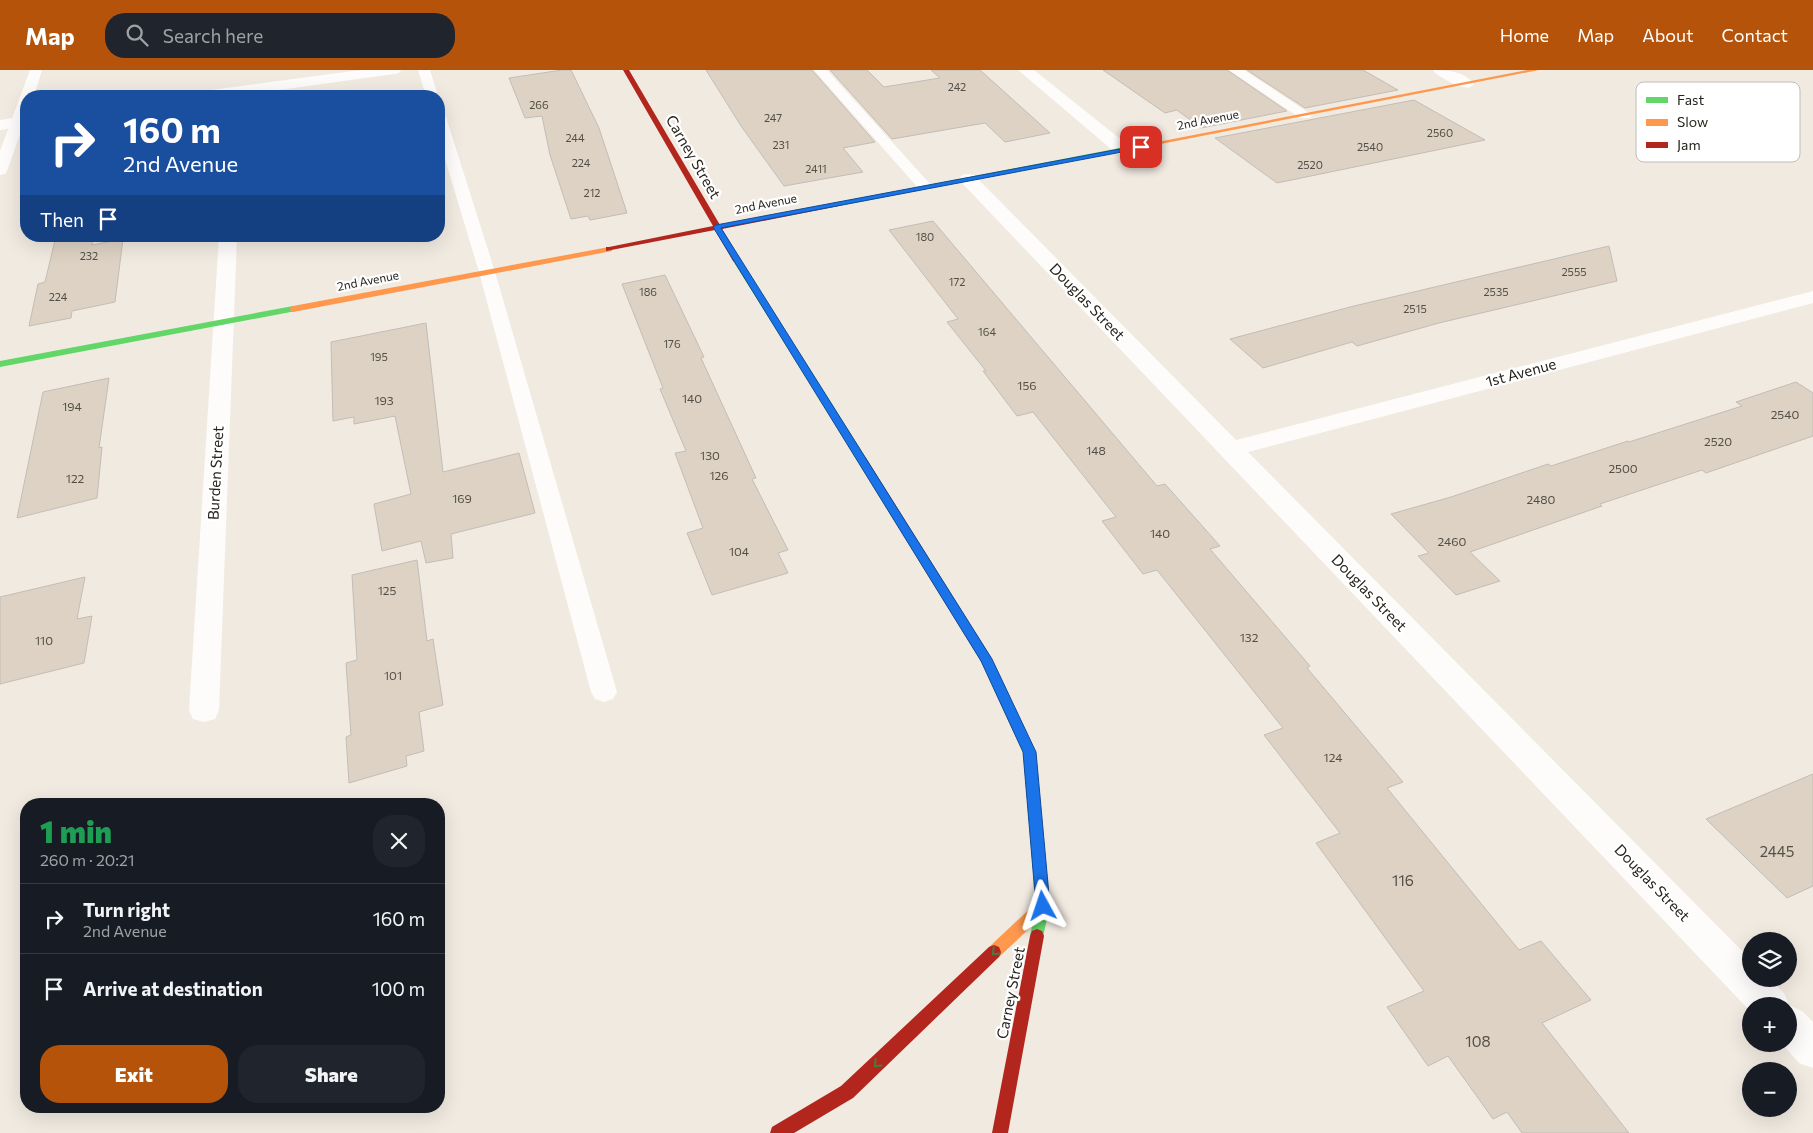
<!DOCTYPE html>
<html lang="en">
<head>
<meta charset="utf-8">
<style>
	body { margin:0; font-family:Commissioner,sans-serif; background:#20242c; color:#f1f3f6; height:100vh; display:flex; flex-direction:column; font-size:19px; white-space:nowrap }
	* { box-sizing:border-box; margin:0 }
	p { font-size:16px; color:#9ea1a6 }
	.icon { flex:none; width:28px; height:28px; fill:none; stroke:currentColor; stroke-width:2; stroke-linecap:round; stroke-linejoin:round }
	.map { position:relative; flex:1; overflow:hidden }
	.details { position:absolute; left:20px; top:728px; width:425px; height:315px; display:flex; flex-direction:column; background:#171b24; border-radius:20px; box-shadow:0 5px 20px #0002 }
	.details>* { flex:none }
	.hud { position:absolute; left:20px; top:20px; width:425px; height:152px; border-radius:20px; box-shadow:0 5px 20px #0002; background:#1a4fa0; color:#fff; overflow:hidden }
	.fabs { position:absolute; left:1742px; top:862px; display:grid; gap:10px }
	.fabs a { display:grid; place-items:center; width:55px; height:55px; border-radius:50%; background:#171b24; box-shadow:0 5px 20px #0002; font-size:25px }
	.pin { position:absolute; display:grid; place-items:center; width:42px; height:42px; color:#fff; margin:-21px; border-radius:10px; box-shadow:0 2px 8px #0006 }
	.me { position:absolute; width:55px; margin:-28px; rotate:355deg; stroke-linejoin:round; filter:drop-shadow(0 0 4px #0008) }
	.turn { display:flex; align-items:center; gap:18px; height:105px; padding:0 20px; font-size:22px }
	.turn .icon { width:65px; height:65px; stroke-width:2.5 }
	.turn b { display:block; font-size:35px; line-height:42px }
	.then { display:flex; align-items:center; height:48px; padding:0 20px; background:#0003; gap:10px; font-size:19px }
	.round { display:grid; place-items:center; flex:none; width:52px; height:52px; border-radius:20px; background:#20242c }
	.summary { display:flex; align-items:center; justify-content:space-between; height:85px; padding:0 20px }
	h1 { font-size:30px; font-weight:800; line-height:38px; color:#1e9e55 }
	.button { display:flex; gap:10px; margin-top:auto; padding:10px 20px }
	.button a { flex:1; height:58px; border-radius:20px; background:#b45309; color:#fff; font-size:20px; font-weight:800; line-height:58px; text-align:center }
	.button a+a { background:#20242c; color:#f1f3f6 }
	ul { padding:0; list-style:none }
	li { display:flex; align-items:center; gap:15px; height:70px; padding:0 20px; border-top:1px solid #363941 }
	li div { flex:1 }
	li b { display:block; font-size:19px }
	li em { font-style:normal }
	header { display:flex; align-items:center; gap:30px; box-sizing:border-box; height:70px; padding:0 25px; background:#b45309; color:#fff }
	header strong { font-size:24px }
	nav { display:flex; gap:28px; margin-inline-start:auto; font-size:18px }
	.search { width:350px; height:45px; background:#20242c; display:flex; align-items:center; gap:12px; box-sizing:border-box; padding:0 18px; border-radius:20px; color:#9ea1a6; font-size:19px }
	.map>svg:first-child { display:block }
	.building { fill:#ddd2c4; stroke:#c3bdb6 }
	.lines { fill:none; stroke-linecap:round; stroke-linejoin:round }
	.lane { fill:#fdfcfa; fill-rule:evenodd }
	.street { fill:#fdfcfa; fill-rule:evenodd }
	.fast { fill:#63d668; fill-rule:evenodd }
	.slow { fill:#ff974d; fill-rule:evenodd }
	.jam { fill:#b3261e; fill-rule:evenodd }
	.oneway { stroke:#457c42 }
	.route { fill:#1a73e8; stroke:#114b97 }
	.labels { text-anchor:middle; stroke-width:4.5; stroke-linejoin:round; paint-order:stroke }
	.far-number-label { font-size:11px; fill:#544f47 }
	.far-street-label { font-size:12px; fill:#27231d; stroke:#fff }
	.number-label { font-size:12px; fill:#544f47 }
	.street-label { font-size:15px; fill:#27231d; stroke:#fff }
	.near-number-label { font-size:15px; fill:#544f47 }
	.key { fill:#fff; stroke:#bebdbb; stroke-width:1 }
	.key-label { font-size:14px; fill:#27231d }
</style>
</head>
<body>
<header>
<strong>Map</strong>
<div class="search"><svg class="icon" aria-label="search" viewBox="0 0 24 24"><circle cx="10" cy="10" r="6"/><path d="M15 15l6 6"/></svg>Search here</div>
<nav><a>Home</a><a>Map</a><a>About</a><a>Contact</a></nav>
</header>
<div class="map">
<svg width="1813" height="1063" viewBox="0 0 1813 1063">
	<rect width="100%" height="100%" fill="#f1eae1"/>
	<!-- building -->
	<path class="building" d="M 562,0 L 571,0 L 599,58 L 627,143 L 590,150 L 588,146 L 571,149 L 550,85 L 542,46 L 525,48 L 509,8 Z
		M 706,0 L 812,0 L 875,72 L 843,78 L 863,102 L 784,116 L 741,56 Z
		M 830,0 L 867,0 L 884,17 L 940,8 L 931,0 L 980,0 L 1050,63 L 1005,72 L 985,53 L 892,69 Z
		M 1103,0 L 1227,0 L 1287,41 L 1201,58 L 1177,40 L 1165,43 Z
		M 1247,0 L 1363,0 L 1398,20 L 1305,38 Z
		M 1414,30 L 1485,70 L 1277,113 L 1215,68 Z
		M 933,151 L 1157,416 L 1165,414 L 1220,476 L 1210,479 L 1310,596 L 1307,598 L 1403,712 L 1387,718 L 1519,880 L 1541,871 L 1591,930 L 1542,953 L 1629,1063 L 1522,1063 L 1507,1042 L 1493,1049 L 1448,986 L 1428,996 L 1387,937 L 1424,921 L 1316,773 L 1340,763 L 1264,665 L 1283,658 L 1157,500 L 1143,504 L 1102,451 L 1116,447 L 1033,342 L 1017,346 L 983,301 L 986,301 L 947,252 L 958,249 L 889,160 Z
		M 56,166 L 94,166 L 92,175 L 123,169 L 115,232 L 72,241 L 71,248 L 29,256 L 38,214 L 45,212 Z
		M 1609,176 L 1617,211 L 1439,253 L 1357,276 L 1352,272 L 1263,298 L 1230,269 L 1354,236 Z
		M 665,205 L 704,287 L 701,288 L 756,408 L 752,409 L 788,480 L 778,483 L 788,503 L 712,525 L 687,463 L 703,458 L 675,383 L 686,381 L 660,319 L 663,318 L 622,214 Z
		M 426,253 L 443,402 L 519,383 L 535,443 L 451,464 L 453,488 L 426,493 L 421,471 L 382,481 L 374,434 L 411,424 L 395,346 L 354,354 L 354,347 L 333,351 L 331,272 Z
		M 109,308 L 99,378 L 102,377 L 97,428 L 17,448 L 43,322 Z
		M 1796,312 L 1813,323 L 1813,366 L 1706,403 L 1702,400 L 1600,434 L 1602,436 L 1470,482 L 1500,511 L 1456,525 L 1418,486 L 1429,483 L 1391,444 L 1451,427 L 1548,394 L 1551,396 L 1628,371 L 1629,372 L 1742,336 L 1736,332 Z
		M 417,490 L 427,571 L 433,569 L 443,635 L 419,642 L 424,681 L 406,686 L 407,696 L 349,713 L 346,667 L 351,665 L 346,593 L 357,590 L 352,505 Z
		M 85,507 L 77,549 L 92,546 L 84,593 L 0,614 L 0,527 Z
		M 1813,704 L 1813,816 L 1787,828 L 1706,749 Z"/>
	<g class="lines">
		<!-- lane -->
		<path class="lane" d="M 30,0 L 42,0 L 34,26 L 26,26 L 26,47 L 7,101 L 5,104 L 0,105 L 0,81 Z
			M 418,0 L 430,0 L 438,26 L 426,26 Z
			M 814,0 L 827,0 L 930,114 L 933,117 L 930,120 L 920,120 Z
			M 1229,0 L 1244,0 L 1312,45 L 1310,48 L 1300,48 Z
			M 439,43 L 446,47 L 495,202 L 617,622 L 613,629 L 604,632 L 595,629 L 591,622 L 479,202 L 439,69 Z"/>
		<!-- street -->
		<path class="street" d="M 361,0 L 401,0 L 399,3 L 394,4 L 236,26 L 196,26 L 199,23 L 204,21 Z
			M 1018,0 L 1034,0 L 1129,76 L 1131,80 L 1129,84 L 1117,84 Z
			M 1433,0 C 1447,0 1464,1 1474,14 L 1471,17 C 1459,20 1445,9 1435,3 Z
			M 26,46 L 26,56 L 0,60 L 0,50 Z
			M 968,104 L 974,105 L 1236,370 L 1813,221 L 1813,233 L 1248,382 L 1751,890 L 1751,909 L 1770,909 L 1784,923 L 1789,935 L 1802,941 L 1813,952 L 1813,998 L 1799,993 L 1782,974 L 1789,974 L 1789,936 L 1751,936 L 1751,942 L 962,113 L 959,109 L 962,105 Z
			M 219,166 L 237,166 L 219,640 L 215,649 L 204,652 L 193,649 L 189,640 Z"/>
		<!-- fast -->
		<path class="fast" d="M 1130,76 L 1132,77 L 1132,79 L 839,136 L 835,134 L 839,132 Z
			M 734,189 L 741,191 L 866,388 L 864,390 L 858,390 L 733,191 Z
			M 293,236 L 296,237 L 296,241 L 0,297 L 0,291 Z
			M 1000,614 L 1004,616 L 1006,619 L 1035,682 L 1050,836 L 1042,871 L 1037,873 L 1032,871 L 1030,866 L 1036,836 L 1023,682 L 994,619 L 996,616 Z"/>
		<!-- slow -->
		<path class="slow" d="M 1527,0 L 1539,0 L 1130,80 L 1127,78 Z
			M 609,177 L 612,177 L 612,181 L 293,242 L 289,239 L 293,236 Z
			M 1043,829 L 1048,831 L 1050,836 L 1048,841 L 999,887 L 994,889 L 989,887 L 987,882 L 989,877 L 1038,831 Z"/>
		<!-- jam -->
		<path class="jam" d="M 623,0 L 629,0 L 720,155 L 839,132 L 843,134 L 839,136 L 722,159 L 741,191 L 737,193 L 733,191 L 715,160 L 606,181 L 606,177 L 609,177 L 713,156 Z
			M 861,385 L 866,388 L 990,586 L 1006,619 L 1004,622 L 996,622 L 981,591 L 856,388 Z
			M 1037,859 L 1042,861 L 1044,866 L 1008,1063 L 992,1063 L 1030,866 L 1032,861 Z
			M 994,875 L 999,877 L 1001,882 L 999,887 L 853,1028 L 794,1063 L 770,1063 L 772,1057 L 841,1016 L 989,877 Z"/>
	</g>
	<!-- one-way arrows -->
	<defs><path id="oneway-chevron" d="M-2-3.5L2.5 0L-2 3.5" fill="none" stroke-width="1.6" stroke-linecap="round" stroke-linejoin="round" transform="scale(1.25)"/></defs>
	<g class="oneway">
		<use href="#oneway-chevron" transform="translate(995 882) rotate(136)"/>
		<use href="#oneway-chevron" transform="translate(877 994) rotate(136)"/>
	</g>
	<!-- route -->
	<path class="route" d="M 1141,75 L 1143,75 L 1143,78 L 721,158 L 992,589 L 1036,682 L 1050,836 L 1048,841 L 1043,843 L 1038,841 L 1036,836 L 1023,682 L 981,591 L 713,157 L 716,155 Z"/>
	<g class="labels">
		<!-- far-number labels -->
		<g class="far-number-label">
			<text x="957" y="21">242</text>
			<text x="539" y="39">266</text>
			<text x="773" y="52">247</text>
			<text x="1440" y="67">2560</text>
			<text x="575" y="72">244</text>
			<text x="781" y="79">231</text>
			<text x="1370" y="81">2540</text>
			<text x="581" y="97">224</text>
			<text x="1310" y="99">2520</text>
			<text x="816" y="103">2411</text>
			<text x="592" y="127">212</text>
			<text x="925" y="171">180</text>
			<text x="89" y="190">232</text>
			<text x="1574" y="206">2555</text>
			<text x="957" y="216">172</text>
			<text x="648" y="226">186</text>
			<text x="1496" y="226">2535</text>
			<text x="58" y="231">224</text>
			<text x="1415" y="243">2515</text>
			<text x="987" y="266">164</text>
			<text x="672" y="278">176</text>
			<text x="379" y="291">195</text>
		</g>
		<!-- far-street labels -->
		<g class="far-street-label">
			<text transform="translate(1208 50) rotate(-11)" y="4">2nd Avenue</text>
			<text transform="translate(766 134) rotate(-11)" y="4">2nd Avenue</text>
			<text transform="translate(368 211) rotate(-11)" y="4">2nd Avenue</text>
		</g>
		<!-- number labels -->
		<g class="number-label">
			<text x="1027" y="320">156</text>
			<text x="692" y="333">140</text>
			<text x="384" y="335">193</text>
			<text x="72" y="341">194</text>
			<text x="1785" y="349">2540</text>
			<text x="1718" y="376">2520</text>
			<text x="1096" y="385">148</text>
			<text x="710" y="390">130</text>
			<text x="1623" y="403">2500</text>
			<text x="719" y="410">126</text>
			<text x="75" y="413">122</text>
			<text x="462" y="433">169</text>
			<text x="1541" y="434">2480</text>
			<text x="1160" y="468">140</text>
			<text x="1452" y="476">2460</text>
			<text x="739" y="486">104</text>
			<text x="387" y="525">125</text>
			<text x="1249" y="572">132</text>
			<text x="44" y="575">110</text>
			<text x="393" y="610">101</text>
			<text x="1333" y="692">124</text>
		</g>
		<!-- street labels -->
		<g class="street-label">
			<text transform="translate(693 87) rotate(60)" y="5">Carney Street</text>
			<text transform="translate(1087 232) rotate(46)" y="5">Douglas Street</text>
			<text transform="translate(1521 303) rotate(-15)" y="5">1st Avenue</text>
			<text transform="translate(216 403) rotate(-87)" y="5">Burden Street</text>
			<text transform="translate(1369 523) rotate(46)" y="5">Douglas Street</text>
			<text transform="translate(1652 813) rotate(46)" y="5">Douglas Street</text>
			<text transform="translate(1011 923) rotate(-79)" y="5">Carney Street</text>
		</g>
		<!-- near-number labels -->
		<g class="near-number-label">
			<text x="1777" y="787">2445</text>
			<text x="1403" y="816">116</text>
			<text x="1478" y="977">108</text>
		</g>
	</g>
	<!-- legend -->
	<rect x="1636" y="12" width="164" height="80" rx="8" class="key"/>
	<rect x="1646" y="27" width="22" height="6" fill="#63d668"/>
	<rect x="1646" y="49" width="22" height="7" fill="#ff974d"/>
	<rect x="1646" y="72" width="22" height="6" fill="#b3261e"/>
	<g class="key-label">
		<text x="1677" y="35">Fast</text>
		<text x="1677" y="57">Slow</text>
		<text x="1677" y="80">Jam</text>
	</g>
</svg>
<div class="fabs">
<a><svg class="icon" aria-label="layers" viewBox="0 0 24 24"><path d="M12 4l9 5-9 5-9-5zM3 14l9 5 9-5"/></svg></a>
<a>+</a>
<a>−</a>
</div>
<div class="pin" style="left:1141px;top:77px;background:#d93025"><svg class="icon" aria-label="arrive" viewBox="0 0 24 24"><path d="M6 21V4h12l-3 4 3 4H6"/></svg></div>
<svg class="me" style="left:1043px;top:836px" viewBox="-20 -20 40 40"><path d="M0-17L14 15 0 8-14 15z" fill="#1a73e8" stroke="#fff" stroke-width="4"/></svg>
<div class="hud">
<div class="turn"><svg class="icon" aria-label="right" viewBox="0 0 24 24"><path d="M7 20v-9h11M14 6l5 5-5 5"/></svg><div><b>160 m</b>2nd Avenue</div></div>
<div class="then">Then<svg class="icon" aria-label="arrive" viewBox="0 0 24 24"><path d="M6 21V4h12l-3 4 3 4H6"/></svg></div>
</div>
<section class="details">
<div class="summary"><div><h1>1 min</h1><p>260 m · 20:21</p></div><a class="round"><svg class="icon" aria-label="close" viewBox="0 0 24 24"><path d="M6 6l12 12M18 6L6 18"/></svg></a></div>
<ul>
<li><svg class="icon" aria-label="right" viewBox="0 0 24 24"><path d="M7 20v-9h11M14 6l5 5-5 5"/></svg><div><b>Turn right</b><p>2nd Avenue</p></div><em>160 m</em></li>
<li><svg class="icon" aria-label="arrive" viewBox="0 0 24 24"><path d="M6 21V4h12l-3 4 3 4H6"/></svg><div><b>Arrive at destination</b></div><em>100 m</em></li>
</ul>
<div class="button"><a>Exit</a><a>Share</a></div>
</section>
</div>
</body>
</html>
